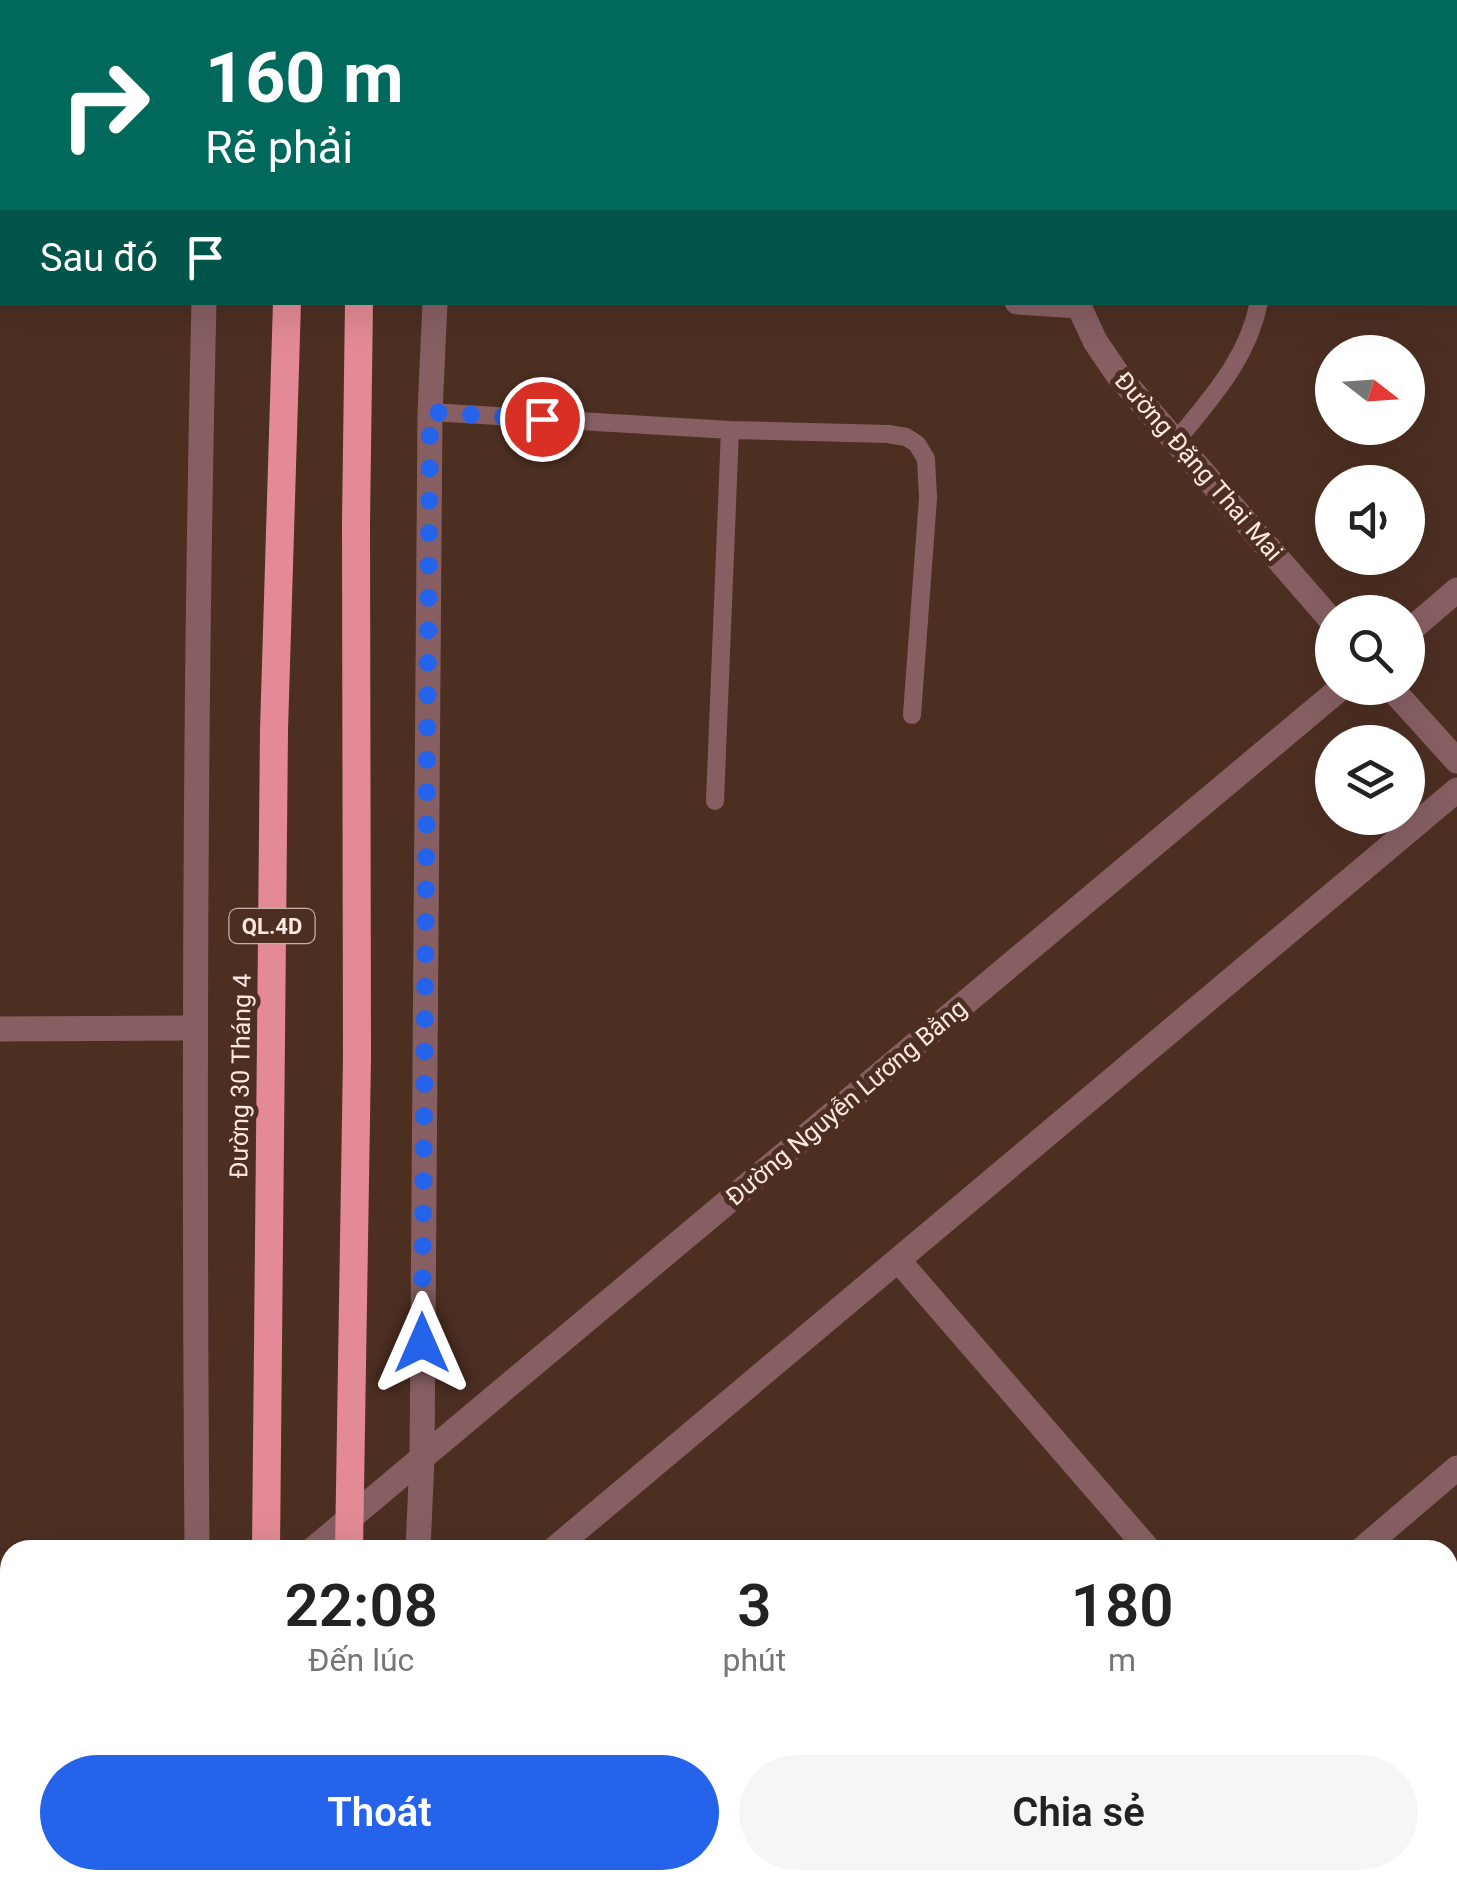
<!DOCTYPE html>
<html lang="vi">
<head>
<meta charset="utf-8">
<style>
	body { margin:0; font-family:Roboto,sans-serif; background:#f6f6f6; color:#222; height:100vh; display:flex; flex-direction:column; font-size:38px; white-space:nowrap }
	* { box-sizing:border-box; margin:0 }
	p { font-size:32px; color:#767676 }
	.icon { flex:none; width:55px; height:55px; fill:none; stroke:currentColor; stroke-width:2; stroke-linecap:round; stroke-linejoin:round }
	.map { position:relative; flex:1; overflow:hidden }
	.side { position:absolute; left:0px; top:1540px; width:1458px; height:350px; display:flex; flex-direction:column; background:#fff; border-radius:30px 30px 0 0; box-shadow:0 10px 40px #0002 }
	.side>* { flex:none }
	.top-card { position:absolute; left:0px; top:0px; width:1458px; height:305px; box-shadow:0 10px 40px #0002; background:#00695c; color:#fff; overflow:hidden }
	.needle { width:65px; rotate:107deg }
	.buttons { position:absolute; left:1315px; top:335px; display:grid; gap:20px }
	.buttons a { display:grid; place-items:center; width:110px; height:110px; border-radius:50%; background:#fff; box-shadow:0 10px 40px #0002; font-size:50px }
	.pin { position:absolute; display:grid; place-items:center; width:85px; height:85px; color:#fff; margin:-42px; border:5px solid #fff; border-radius:50%; box-shadow:0 2px 10px #0007 }
	.me { position:absolute; width:110px; margin:-55px; rotate:0deg; stroke-linejoin:round; filter:drop-shadow(0 0 8px #0008) }
	.turn { display:flex; align-items:center; gap:35px; height:210px; padding:0 40px; font-size:45px }
	.turn .icon { width:130px; height:130px; stroke-width:2.5 }
	.turn b { display:block; font-size:70px; line-height:85px }
	.then { display:flex; align-items:center; height:95px; padding:0 40px; background:#0003; gap:20px; font-size:38px }
	.eta { display:flex; justify-content:space-evenly; align-items:center; height:170px; text-align:center }
	.eta b { font-size:60px; font-weight:600; line-height:70px }
	.button { display:flex; gap:20px; margin-top:auto; padding:20px 40px }
	.button a { flex:1; height:115px; border-radius:60px; background:#2563eb; color:#fff; font-size:40px; font-weight:600; line-height:115px; text-align:center }
	.button a+a { background:#f6f6f6; color:#222 }
	.map>svg:first-child { display:block }
	.medical { fill:#4e3939 }
	.building { fill:#fad4c3 }
	.lines { fill:none; stroke-linecap:round; stroke-linejoin:round }
	.service { stroke:#875f63; stroke-width:18 }
	.minor { stroke:#875f63; stroke-width:25 }
	.tertiary { stroke:#875f63; stroke-width:25 }
	.secondary { stroke:#b3737b; stroke-width:25 }
	.trunk { stroke:#e38a96; stroke-width:28 }
	.route { stroke:#2563eb; stroke-width:18; stroke-dasharray:0 32.4 }
	.labels { text-anchor:middle; stroke-width:10; stroke-linejoin:round; paint-order:stroke }
	.shield { fill:#4d2f22; stroke:#c8b0a7; stroke-width:2.5 }
	.shield-label { font-size:22px; font-weight:bold; fill:#fce8e0 }
	.street-label { font-size:25px; fill:#fce8e0; stroke:#4d2f22 }
</style>
</head>
<body>
<div class="map">
<svg width="1457" height="1890" viewBox="0 0 1457 1890">
	<rect width="100%" height="100%" fill="#4d2f22"/>
	<!-- medical -->
	<path class="medical" d="M 0,0 L 167,0 L 2,2 L 2,134 Z"/>
	<!-- building -->
	<path class="building" d="M 911,1880 L 967,1880 L 967,1890 L 912,1890 Z"/>
	<g class="lines">
		<!-- service -->
		<path class="service" d="M 86,2 L 86,0
			M 0,96 L 2,96
			M 430,412 L 730,430 L 888,434 L 906,437 L 917,444 L 926,459 L 928,498 L 912,715
			M 1177,440 C 1212,397 1248,358 1259,302
			M 715,801 L 730,430
			M 514,1880 L 589,1885
			M 1155,1880 L 1155,1890"/>
		<!-- minor -->
		<path class="minor" d="M 1084,2 L 1084,0
			M 1017,302 L 1078,306
			M 1077,302 L 1095,341 L 1118,375 L 1332,621
			M 1408,632 L 1457,590
			M 1391,688 L 1457,761
			M 0,1029 L 193,1028
			M 898,1260 L 1149,1550
			M 312,1550 L 1341,688
			M 553,1550 L 1457,790
			M 1361,1550 L 1457,1468
			M 0,1703 L 10,1703
			M 1448,1798 L 1457,1792"/>
		<!-- tertiary -->
		<path class="tertiary" d="M 218,2 L 218,0
			M 444,2 L 444,0
			M 197,1550 C 194,1134 194,718 204,302
			M 418,1550 L 422,1458 L 430,412 L 435,302
			M 183,1890 L 183,1880
			M 409,1890 L 409,1880"/>
		<!-- secondary -->
		<path class="secondary" d="M 0,235 L 2,235"/>
		<!-- trunk -->
		<path class="trunk" d="M 300,2 L 301,0
			M 369,2 L 370,0
			M 266,1550 L 274,730 L 287,302
			M 349,1550 L 357,1057 L 356,523 L 359,302
			M 249,1890 L 249,1880
			M 335,1890 L 335,1880"/>
	</g>
	<g class="lines">
		<!-- route -->
		<path class="route" d="M 422,1343 L 430,412 L 542,419"/>
	</g>
	<g class="labels">
		<!-- shield labels -->
		<rect class="shield" x="229.5" y="909" width="85" height="34" rx="8"/>
		<g class="shield-label">
			<text x="272" y="934">QL.4D</text>
		</g>
		<!-- street labels -->
		<g class="street-label">
			<text transform="translate(1199 466) rotate(49)" y="9">Đường Đặng Thai Mai</text>
			<text transform="translate(240 1076) rotate(-89)" y="9">Đường 30 Tháng 4</text>
			<text transform="translate(846 1102) rotate(-40)" y="9">Đường Nguyễn Lương Bằng</text>
		</g>
	</g>
</svg>
<div class="buttons">
<a><svg class="needle" viewBox="-14 -14 28 28"><path d="M0-13l5 13h-10z" fill="#e53935"/><path d="M0 13l5-13h-10z" fill="#767676"/></svg></a>
<a><svg class="icon" aria-label="sound" viewBox="0 0 24 24"><path d="M4 9h4l5-4v14l-5-4H4zM17 9q2 3 0 6"/></svg></a>
<a><svg class="icon" aria-label="search" viewBox="0 0 24 24"><circle cx="10" cy="10" r="6"/><path d="M15 15l6 6"/></svg></a>
<a><svg class="icon" aria-label="layers" viewBox="0 0 24 24"><path d="M12 4l9 5-9 5-9-5zM3 14l9 5 9-5"/></svg></a>
</div>
<div class="pin" style="left:542px;top:419px;background:#d93025"><svg class="icon" aria-label="arrive" viewBox="0 0 24 24"><path d="M6 21V4h12l-3 4 3 4H6"/></svg></div>
<svg class="me" style="left:422px;top:1343px" viewBox="-20 -20 40 40"><path d="M0-17L14 15 0 8-14 15z" fill="#2563eb" stroke="#fff" stroke-width="4"/></svg>
<div class="top-card">
<div class="turn"><svg class="icon" aria-label="right" viewBox="0 0 24 24"><path d="M7 20v-9h11M14 6l5 5-5 5"/></svg><div><b>160 m</b>Rẽ phải</div></div>
<div class="then">Sau đó<svg class="icon" aria-label="arrive" viewBox="0 0 24 24"><path d="M6 21V4h12l-3 4 3 4H6"/></svg></div>
</div>
<section class="side">
<div class="eta">
<div><b>22:08</b><p>Đến lúc</p></div>
<div><b>3</b><p>phút</p></div>
<div><b>180</b><p>m</p></div>
</div>
<div class="button"><a>Thoát</a><a>Chia sẻ</a></div>
</section>
</div>
</body>
</html>
